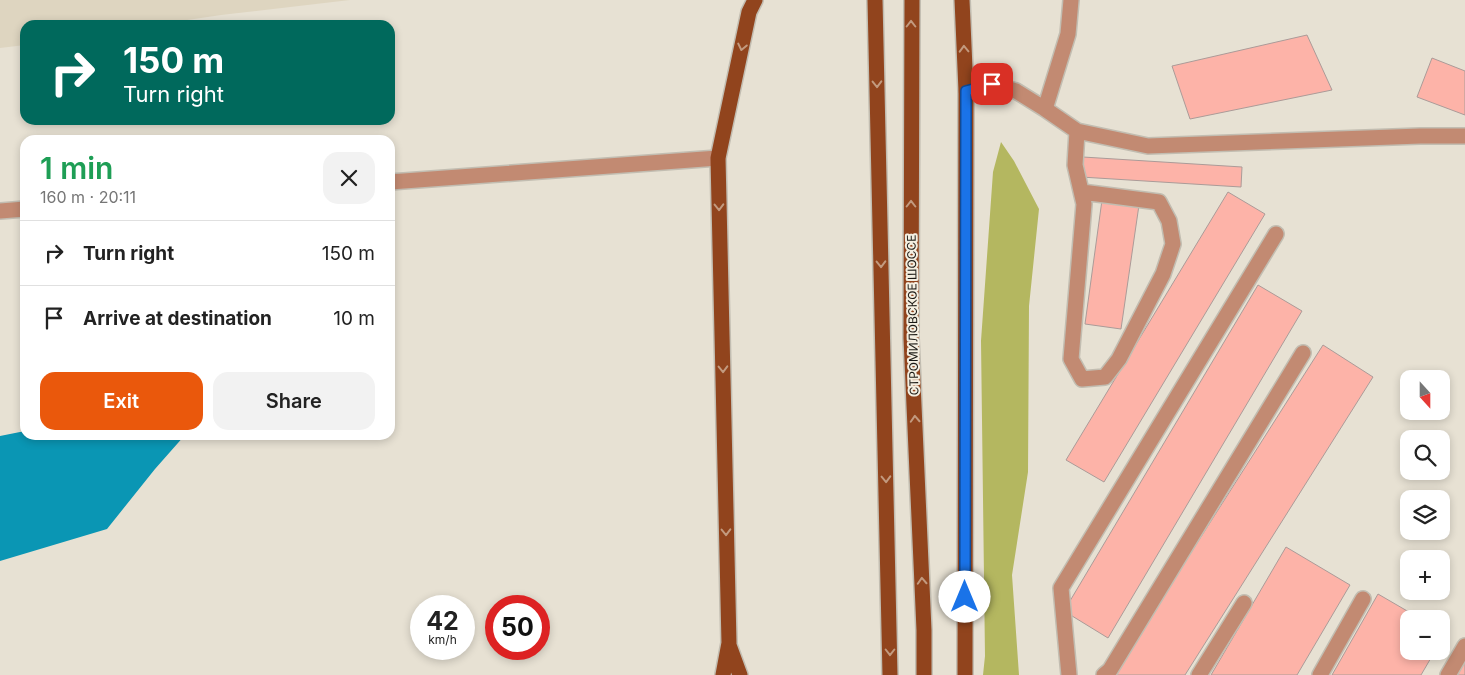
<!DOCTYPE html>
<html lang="en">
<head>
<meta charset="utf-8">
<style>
	body { margin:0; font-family:Inter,sans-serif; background:#f2f2f2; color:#222; height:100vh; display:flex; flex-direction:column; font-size:19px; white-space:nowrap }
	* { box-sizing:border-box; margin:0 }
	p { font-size:16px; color:#767676 }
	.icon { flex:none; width:28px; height:28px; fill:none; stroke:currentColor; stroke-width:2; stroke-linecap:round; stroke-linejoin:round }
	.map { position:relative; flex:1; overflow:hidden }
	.panel { position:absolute; left:20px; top:135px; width:375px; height:305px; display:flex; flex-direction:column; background:#fff; border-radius:15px; box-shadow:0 2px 8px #0003 }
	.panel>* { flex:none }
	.guide { position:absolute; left:20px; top:20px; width:375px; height:105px; border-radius:15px; box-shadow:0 2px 8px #0003; background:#00695c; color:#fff; overflow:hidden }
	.needle { width:32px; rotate:159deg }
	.controls { position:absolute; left:1400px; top:370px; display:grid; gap:10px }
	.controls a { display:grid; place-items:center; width:50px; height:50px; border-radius:10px; background:#fff; box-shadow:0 2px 8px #0003; font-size:25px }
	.speed { position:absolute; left:410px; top:595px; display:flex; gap:10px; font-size:25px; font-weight:700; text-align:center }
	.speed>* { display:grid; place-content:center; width:65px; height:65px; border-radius:50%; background:#fff; box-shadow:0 2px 8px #0003; line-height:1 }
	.speed small { font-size:12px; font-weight:400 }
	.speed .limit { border:8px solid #d22; background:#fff; color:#111 }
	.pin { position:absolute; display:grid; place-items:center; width:42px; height:42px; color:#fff; margin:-21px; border-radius:10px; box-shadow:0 2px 8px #0006 }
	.me { position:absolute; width:55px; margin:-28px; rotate:0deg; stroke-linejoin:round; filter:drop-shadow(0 0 4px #0008) }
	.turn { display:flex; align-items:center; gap:18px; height:105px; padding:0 20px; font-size:22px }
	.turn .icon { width:65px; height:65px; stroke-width:2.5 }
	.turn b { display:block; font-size:35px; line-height:42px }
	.round { display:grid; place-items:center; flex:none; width:52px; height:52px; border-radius:15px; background:#f2f2f2 }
	.overview { display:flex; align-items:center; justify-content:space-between; height:85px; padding:0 20px }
	h1 { font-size:30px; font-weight:600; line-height:38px; color:#1e9e55 }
	.button { display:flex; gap:10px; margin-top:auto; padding:10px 20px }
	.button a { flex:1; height:58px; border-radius:15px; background:#ea580c; color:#fff; font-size:20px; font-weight:600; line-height:58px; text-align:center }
	.button a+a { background:#f2f2f2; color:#222 }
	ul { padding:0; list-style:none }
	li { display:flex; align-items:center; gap:15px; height:65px; padding:0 20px; border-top:1px solid #e0e0e0 }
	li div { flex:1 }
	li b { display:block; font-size:19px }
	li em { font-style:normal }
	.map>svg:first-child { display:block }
	.built { fill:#ded5c0 }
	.forest { fill:#b4b760 }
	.water { fill:#0a96b4 }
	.building { fill:#fdb3a8; stroke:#ab9b98 }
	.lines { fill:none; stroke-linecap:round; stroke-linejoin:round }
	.minor-casing { stroke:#c2bdb1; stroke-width:18 }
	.major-casing { stroke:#c2bdb1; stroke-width:18 }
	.minor { stroke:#c28a72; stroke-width:15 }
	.major { stroke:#91441d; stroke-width:15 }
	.oneway { stroke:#c29a7f }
	.route-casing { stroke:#114b97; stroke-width:12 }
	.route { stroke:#1a73e8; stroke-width:9 }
	.labels { text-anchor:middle; stroke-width:4; stroke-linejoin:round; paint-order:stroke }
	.street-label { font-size:12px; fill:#1b1914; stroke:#f4efe1 }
</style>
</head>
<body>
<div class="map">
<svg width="1465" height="675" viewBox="0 0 1465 675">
	<rect width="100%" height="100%" fill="#e7e1d3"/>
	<!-- built -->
	<path class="built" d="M 0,0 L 350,0 L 221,15 L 154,25 L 25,25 L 25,45 L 0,48 Z"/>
	<!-- forest -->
	<path class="forest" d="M 1001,142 L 1014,161 L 1039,209 L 1029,306 L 1028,472 L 1012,575 L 1019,675 L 983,675 L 985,656 L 981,341 L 993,172 Z"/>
	<!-- water -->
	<path class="water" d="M 25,431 L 25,435 L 185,435 L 155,469 L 107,529 L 0,561 L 0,436 Z"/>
	<!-- building -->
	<path class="building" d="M 1307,35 L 1332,90 L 1190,119 L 1172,66 Z
		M 1432,58 L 1465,71 L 1465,115 L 1417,97 Z
		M 1083,157 L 1242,167 L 1241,187 L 1081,177 Z
		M 1228,192 L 1265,214 L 1104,482 L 1066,460 Z
		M 1102,200 L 1139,205 L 1121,329 L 1085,324 Z
		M 1258,285 L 1302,311 L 1108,638 L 1064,611 Z
		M 1323,345 L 1373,377 L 1185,675 L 1113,675 Z
		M 1286,547 L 1350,585 L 1297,675 L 1211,675 Z
		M 1378,594 L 1421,619 L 1409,619 L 1409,651 L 1435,651 L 1421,675 L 1332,675 Z
		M 1465,660 L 1465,675 L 1457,675 Z"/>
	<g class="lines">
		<!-- minor casing -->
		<g class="minor-casing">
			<path id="minor" d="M 966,91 L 992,84 L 1016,91 L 1045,109 L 1077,131 L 1148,146 L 1420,136 L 1465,136
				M 1045,109 L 1068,34 L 1071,0
				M 1077,131 L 1075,165 L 1084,204 L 1071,359 L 1082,379 L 1105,377 L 1119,359 L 1163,274 L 1173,244 L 1169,221 L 1159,202 L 1082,192
				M 390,182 L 718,158
				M 0,211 L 25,209
				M 1069,675 L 1061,588 L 1276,234
				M 1104,675 L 1110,670 L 1303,353
				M 1199,675 L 1244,603
				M 1320,675 L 1363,599
				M 1448,675 L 1465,646"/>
		</g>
		<!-- major casing -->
		<g class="major-casing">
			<path id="major" d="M 875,0 L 890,675
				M 912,0 L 911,338 L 924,630 L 924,675
				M 962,0 L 966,91 L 965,675
				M 729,645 L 740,675
				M 723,675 L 729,643 L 718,158 L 749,12 L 755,0"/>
		</g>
		<!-- minor -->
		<use href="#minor" class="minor"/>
		<!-- major -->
		<use href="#major" class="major"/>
	</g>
	<!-- one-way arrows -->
	<defs><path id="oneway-chevron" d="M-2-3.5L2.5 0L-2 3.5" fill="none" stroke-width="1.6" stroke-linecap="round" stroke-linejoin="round" transform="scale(1.25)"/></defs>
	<g class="oneway">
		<use href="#oneway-chevron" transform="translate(911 24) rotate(-90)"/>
		<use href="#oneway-chevron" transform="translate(742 47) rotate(102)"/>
		<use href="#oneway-chevron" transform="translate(964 49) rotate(-92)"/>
		<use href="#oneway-chevron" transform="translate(877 84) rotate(89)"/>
		<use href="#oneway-chevron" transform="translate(911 204) rotate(-90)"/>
		<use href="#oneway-chevron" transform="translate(719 207) rotate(89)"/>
		<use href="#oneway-chevron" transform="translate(881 264) rotate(89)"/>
		<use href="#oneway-chevron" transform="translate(723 369) rotate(89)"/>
		<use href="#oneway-chevron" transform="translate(915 419) rotate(-93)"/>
		<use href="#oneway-chevron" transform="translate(886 479) rotate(88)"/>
		<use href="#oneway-chevron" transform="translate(726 532) rotate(89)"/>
		<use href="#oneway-chevron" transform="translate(922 581) rotate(-93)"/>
		<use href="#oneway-chevron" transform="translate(890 652) rotate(90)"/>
	</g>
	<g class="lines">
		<!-- route casing -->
		<g class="route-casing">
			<path id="route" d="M 965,597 L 966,91 L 992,84"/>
		</g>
		<!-- route -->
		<use href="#route" class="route"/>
	</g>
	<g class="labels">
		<!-- street labels -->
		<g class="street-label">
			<text transform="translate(913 315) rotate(-91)" y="4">СТРОМИЛОВСКОЕ ШОССЕ</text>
		</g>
	</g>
</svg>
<div class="controls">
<a><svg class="needle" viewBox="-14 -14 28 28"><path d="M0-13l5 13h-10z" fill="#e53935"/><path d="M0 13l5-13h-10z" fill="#767676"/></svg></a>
<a><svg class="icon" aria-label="search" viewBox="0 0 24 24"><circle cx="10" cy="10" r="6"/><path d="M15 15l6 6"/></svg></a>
<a><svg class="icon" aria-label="layers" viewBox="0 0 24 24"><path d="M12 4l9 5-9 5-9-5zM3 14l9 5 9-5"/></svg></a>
<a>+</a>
<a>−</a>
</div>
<div class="speed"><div>42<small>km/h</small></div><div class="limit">50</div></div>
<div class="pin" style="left:992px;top:84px;background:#d93025"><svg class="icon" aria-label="arrive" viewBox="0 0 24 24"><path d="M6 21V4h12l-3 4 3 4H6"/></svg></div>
<svg class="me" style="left:965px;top:597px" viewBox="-20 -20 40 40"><circle r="19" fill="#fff"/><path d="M0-13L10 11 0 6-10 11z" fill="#1a73e8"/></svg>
<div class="guide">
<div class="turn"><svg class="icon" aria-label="right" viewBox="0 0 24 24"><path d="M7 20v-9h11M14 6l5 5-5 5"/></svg><div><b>150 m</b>Turn right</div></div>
</div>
<section class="panel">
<div class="overview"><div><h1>1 min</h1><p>160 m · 20:11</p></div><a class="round"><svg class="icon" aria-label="close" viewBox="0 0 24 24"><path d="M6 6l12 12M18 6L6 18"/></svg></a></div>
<ul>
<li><svg class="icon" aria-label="right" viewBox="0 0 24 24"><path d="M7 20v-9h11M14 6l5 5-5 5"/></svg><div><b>Turn right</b></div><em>150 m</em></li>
<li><svg class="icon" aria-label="arrive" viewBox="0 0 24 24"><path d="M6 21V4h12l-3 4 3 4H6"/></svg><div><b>Arrive at destination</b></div><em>10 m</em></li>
</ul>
<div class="button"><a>Exit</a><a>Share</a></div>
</section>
</div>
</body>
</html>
